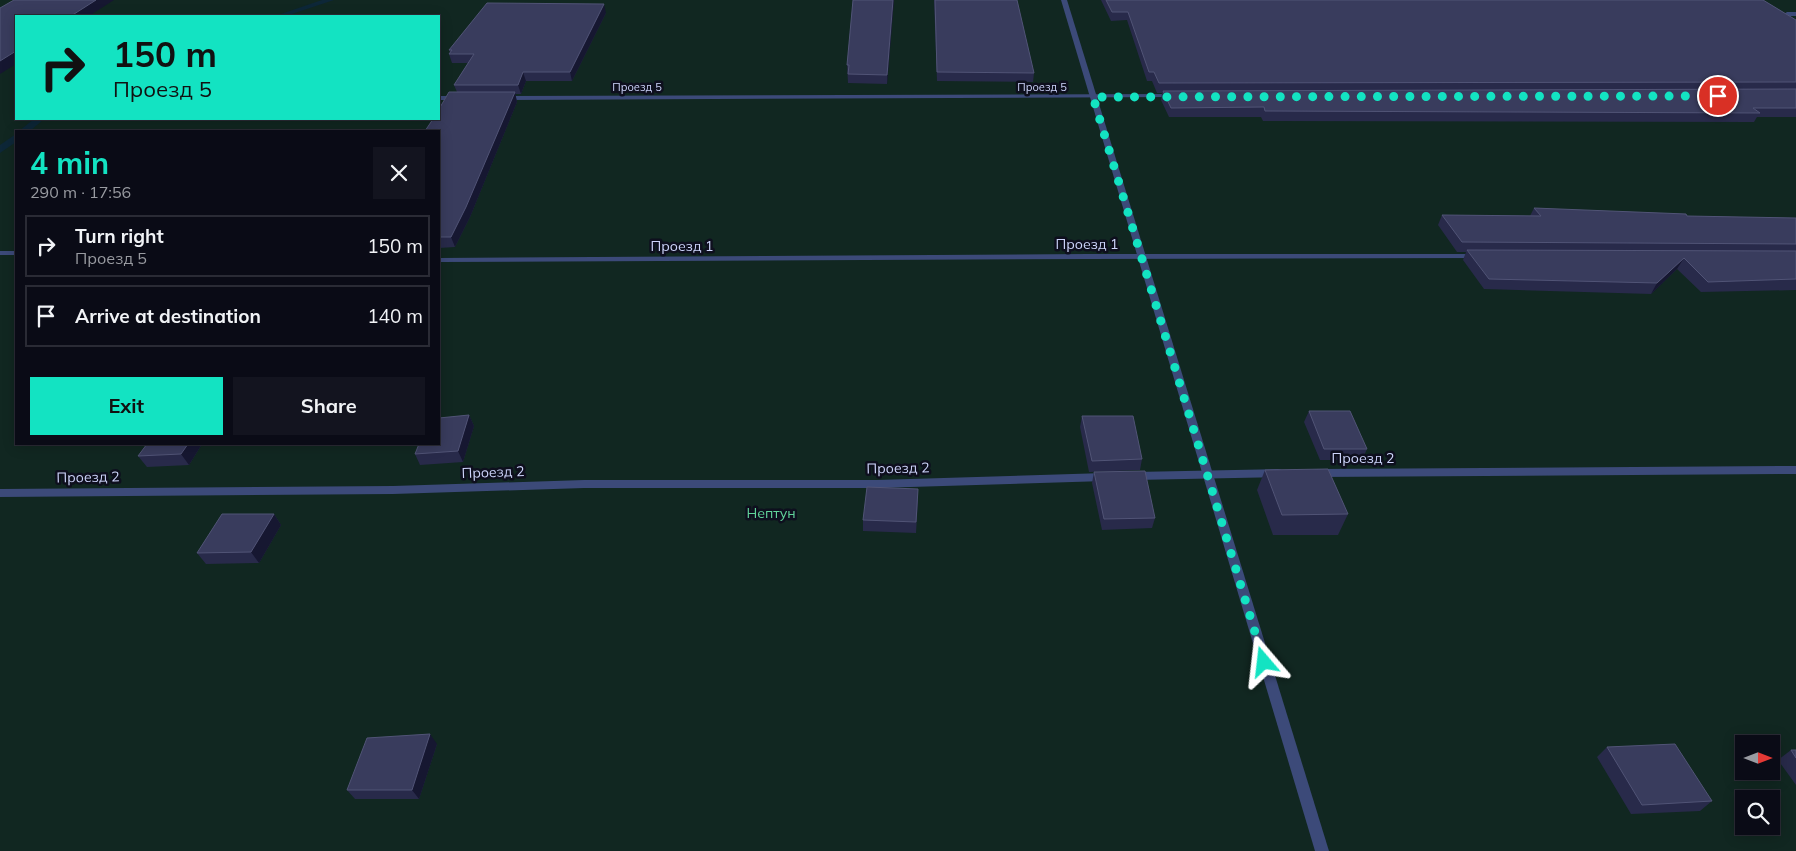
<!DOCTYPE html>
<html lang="en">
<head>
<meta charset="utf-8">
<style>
	body { margin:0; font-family:Mulish,sans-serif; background:#13141f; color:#f1f3f6; height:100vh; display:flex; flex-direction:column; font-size:19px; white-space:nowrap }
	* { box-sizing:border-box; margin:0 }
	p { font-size:16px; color:#999ba1 }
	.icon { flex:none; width:28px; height:28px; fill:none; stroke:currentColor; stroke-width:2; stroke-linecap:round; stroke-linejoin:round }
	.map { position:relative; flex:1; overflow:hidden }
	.panel { position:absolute; left:15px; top:130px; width:425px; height:315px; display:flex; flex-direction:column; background:#0a0b16; border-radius:0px; box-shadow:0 2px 12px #0003,0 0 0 1px #2a2b35 }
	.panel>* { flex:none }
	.top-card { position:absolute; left:15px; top:15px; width:425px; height:105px; border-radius:0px; box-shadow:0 2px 12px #0003,0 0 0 1px #2a2b35; background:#13e3c2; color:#111; overflow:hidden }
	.needle { width:32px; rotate:90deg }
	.controls { position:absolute; left:1735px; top:735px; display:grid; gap:10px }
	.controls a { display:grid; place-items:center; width:45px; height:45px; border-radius:0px; background:#0a0b16; box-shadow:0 2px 12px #0003,0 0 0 1px #2a2b35; font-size:25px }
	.pin { position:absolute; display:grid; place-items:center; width:42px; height:42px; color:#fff; margin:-21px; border:2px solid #fff; border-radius:50%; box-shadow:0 1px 5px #0007 }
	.me { position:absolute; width:55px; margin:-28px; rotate:343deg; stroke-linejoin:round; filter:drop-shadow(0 0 4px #0008) }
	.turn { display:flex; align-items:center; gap:18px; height:105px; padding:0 15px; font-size:22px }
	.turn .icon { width:65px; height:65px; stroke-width:2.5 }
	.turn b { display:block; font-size:35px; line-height:42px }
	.round { display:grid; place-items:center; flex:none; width:52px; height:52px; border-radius:0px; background:#13141f }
	.head { display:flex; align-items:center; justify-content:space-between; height:85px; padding:0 15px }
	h1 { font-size:30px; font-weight:700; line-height:38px; color:#13e3c2 }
	.primary-button { display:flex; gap:10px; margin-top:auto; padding:10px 15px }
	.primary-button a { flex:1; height:58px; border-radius:0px; background:#13e3c2; color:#111; font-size:20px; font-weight:700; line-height:58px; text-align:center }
	.primary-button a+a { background:#13141f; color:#f1f3f6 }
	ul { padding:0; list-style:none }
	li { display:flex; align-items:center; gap:15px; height:62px; margin:0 10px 8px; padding:0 5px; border:2px solid #2a2b35; border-radius:0px }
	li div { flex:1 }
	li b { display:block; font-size:19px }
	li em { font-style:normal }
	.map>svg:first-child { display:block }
	.green { fill:#112721; fill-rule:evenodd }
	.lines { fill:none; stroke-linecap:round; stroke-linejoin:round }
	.stream { fill:#0d2738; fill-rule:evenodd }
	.lane { fill:#3c4a79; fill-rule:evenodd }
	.street { fill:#3c4a79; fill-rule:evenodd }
	.wall { fill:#282a4a }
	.shaded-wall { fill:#161731 }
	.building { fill:#393c5d; stroke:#515476 }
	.route { stroke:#13e3c2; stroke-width:9; stroke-dasharray:0 16.2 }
	.labels { text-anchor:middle; stroke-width:5; stroke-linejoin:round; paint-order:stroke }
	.far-street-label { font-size:11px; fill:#ced5fb; stroke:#0e0f1e }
	.street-label { font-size:14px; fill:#ced5fb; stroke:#0e0f1e }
	.park-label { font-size:14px; fill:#61d49a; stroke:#0e0f1e }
</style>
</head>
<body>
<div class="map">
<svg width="1796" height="851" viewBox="0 0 1796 851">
	<rect width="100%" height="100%" fill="#0e0f1e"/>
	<!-- green -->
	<path class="green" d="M 0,0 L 1796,0 L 1796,851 L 0,851 ZM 16,16 L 439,16 L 439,119 L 16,119 ZM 16,131 L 439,131 L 439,444 L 16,444 ZM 1744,744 L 1771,744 L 1771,771 L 1744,771 ZM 1744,799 L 1771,799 L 1771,826 L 1744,826 Z"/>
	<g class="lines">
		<!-- stream -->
		<path class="stream" d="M 322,0 L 334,0 L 286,16 L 275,16 Z
			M 34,119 L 44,119 L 30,131 L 19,131 Z
			M 16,134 L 16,142 L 0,153 L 0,145 Z"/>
		<!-- lane -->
		<path class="lane" d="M 1796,12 L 1796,16 L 1787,16 L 1784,14 L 1787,12 Z
			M 1175,94 L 1178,96 L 1177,97 L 505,100 L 502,98 L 505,96 Z
			M 439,96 L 460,96 L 463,98 L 460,100 L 439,100 Z
			M 0,251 L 16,251 L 16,255 L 0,255 Z
			M 1088,254 L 1478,254 L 1482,256 L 1478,258 L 1088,259 L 439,262 L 439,258 Z
			M 1796,466 L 1796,474 L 1317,477 L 1313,476 L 1312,473 L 1313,470 L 1317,469 Z
			M 1278,469 L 1282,470 L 1283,473 L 1282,476 L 1278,477 L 1135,480 L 1131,479 L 1130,476 L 1131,473 L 1135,472 Z
			M 1105,473 L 1109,474 L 1110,477 L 1109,480 L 1105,481 L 877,488 L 584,488 L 393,494 L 0,497 L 0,489 L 393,486 L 584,480 L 877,480 Z"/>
		<!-- street -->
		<path class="street" d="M 1061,0 L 1067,0 L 1329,851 L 1315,851 Z"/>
	</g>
	<!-- wall -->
	<path class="wall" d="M 853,0 L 894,0 L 887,84 L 848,83 L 847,65 Z
		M 934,0 L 1017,0 L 1034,73 L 1033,82 L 937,81 Z
		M 1101,0 L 1763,0 L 1796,20 L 1796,117 L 1757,117 L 1754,122 L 1263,121 L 1261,117 L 1169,117 L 1161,100 L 1162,93 L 1157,93 L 1152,81 L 1147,81 L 1127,20 L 1111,21 Z
		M 606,13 L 572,81 L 526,81 L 521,94 L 515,94 L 517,102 L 470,217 L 455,247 L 439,248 L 439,131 L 457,92 L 454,85 L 468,63 L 452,63 L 449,54 L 450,52 L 449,50 Z
		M 1534,208 L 1687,216 L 1796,218 L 1796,290 L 1701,292 L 1677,269 L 1651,294 L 1484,289 L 1463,260 L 1466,252 L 1457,252 L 1438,225 L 1442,215 L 1530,216 Z
		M 1309,411 L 1367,449 L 1362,460 L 1320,460 L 1304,422 Z
		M 469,415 L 474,426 L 463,462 L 420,465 L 415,454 Z
		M 1082,416 L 1142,459 L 1140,470 L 1089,472 L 1080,427 Z
		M 147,444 L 202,444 L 189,465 L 147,467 L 138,456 Z
		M 1265,470 L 1348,514 L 1338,535 L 1273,535 L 1257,490 Z
		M 1094,472 L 1155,518 L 1152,528 L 1102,530 L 1092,483 Z
		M 918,500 L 916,533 L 863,531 L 863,520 Z
		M 274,514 L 281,525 L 259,563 L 206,564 L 197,553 Z
		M 437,744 L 419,799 L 355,799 L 347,790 Z
		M 1607,747 L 1712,801 L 1700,811 L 1631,814 L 1597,757 Z
		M 1791,750 L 1796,750 L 1796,785 L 1778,760 Z"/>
	<!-- shaded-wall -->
	<path class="shaded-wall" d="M 96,0 L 114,0 L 89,16 L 71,16 Z
		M 893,0 L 894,0 L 887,84 L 887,75 Z
		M 604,4 L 606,13 L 572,81 L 570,72 Z
		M 16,51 L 16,64 L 0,74 L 0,61 Z
		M 523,72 L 526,81 L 521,94 L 518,85 Z
		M 515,92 L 517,102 L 470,217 L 455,247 L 451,237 Z
		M 1684,258 L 1677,269 L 1651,294 L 1657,283 Z
		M 469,415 L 474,426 L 463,462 L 458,451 Z
		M 188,444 L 202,444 L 189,465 L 181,454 Z
		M 274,514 L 281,525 L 259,563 L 251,552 Z
		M 430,734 L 437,744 L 419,799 L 412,790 Z"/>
	<!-- building -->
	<path class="building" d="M 14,0 L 96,0 L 71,16 L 16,16 L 16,51 L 0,61 L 0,8 Z
		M 853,0 L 893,0 L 887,75 L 848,74 L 849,65 L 847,65 Z
		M 935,0 L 1017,0 L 1034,73 L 937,72 Z
		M 1106,0 L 1763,0 L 1796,20 L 1796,82 L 1159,83 L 1154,72 L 1149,72 L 1128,12 L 1112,12 Z
		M 487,3 L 604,4 L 570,72 L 523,72 L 518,85 L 454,85 L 474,54 L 449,54 L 452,50 L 449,50 Z
		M 1796,89 L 1796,108 L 1753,108 L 1760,113 L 1265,111 L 1264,107 L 1171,108 L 1163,91 Z
		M 449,92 L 515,92 L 466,207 L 451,237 L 439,237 L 439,131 L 425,131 L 433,119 L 439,119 L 439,109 Z
		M 1534,208 L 1686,214 L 1687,216 L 1796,218 L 1796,244 L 1462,242 L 1442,215 L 1541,216 Z
		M 1467,250 L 1796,251 L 1796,279 L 1708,282 L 1684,258 L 1657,283 L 1489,279 Z
		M 1309,411 L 1350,411 L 1367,449 L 1324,449 Z
		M 469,415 L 458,451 L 415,454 L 419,444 L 439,444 L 439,418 Z
		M 1082,416 L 1133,416 L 1142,459 L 1092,461 Z
		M 147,444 L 188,444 L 181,454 L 138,456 Z
		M 1328,469 L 1348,514 L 1282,515 L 1265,470 Z
		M 1145,471 L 1155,518 L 1104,519 L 1094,472 Z
		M 867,487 L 918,489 L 916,522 L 863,520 Z
		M 222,514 L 274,514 L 251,552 L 197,553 Z
		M 430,734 L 412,790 L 347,790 L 367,738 Z
		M 1675,744 L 1712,801 L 1642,805 L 1607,747 Z
		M 1791,750 L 1796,750 L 1796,758 Z"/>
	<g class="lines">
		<!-- route -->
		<path class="route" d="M 1264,662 L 1093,97 L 1718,96"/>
	</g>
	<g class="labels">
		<!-- far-street labels -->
		<g class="far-street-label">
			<text x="637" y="91">Проезд 5</text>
			<text x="1042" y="91">Проезд 5</text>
		</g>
		<!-- street labels -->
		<g class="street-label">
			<text x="1087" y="249">Проезд 1</text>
			<text x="682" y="251">Проезд 1</text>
			<text x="1363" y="463">Проезд 2</text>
			<text transform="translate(898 468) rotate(-1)" y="5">Проезд 2</text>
			<text transform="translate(493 472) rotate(-2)" y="5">Проезд 2</text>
			<text transform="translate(88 477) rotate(-1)" y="5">Проезд 2</text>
		</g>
		<!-- park labels -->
		<g class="park-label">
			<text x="771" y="518">Нептун</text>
		</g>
	</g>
</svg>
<div class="controls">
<a><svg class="needle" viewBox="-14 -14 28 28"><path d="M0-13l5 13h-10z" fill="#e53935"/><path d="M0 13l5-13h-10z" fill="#999ba1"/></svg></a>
<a><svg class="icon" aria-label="search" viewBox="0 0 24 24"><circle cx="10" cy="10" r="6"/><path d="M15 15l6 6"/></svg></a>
</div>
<div class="pin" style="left:1718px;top:96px;background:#d93025"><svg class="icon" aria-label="arrive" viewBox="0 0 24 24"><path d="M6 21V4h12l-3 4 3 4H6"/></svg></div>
<svg class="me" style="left:1264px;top:662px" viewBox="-20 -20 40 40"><path d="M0-17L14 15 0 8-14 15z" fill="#13e3c2" stroke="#fff" stroke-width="4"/></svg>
<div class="top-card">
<div class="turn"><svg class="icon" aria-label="right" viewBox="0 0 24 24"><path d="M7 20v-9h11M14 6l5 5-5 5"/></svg><div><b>150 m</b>Проезд 5</div></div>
</div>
<section class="panel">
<div class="head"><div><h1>4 min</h1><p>290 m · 17:56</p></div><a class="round"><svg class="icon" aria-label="close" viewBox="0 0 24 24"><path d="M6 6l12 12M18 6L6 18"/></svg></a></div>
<ul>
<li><svg class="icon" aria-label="right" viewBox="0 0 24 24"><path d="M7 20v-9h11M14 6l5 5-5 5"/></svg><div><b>Turn right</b><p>Проезд 5</p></div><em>150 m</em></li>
<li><svg class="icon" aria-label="arrive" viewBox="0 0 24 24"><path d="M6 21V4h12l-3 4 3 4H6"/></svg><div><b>Arrive at destination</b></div><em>140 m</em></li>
</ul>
<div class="primary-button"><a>Exit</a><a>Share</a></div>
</section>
</div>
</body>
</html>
